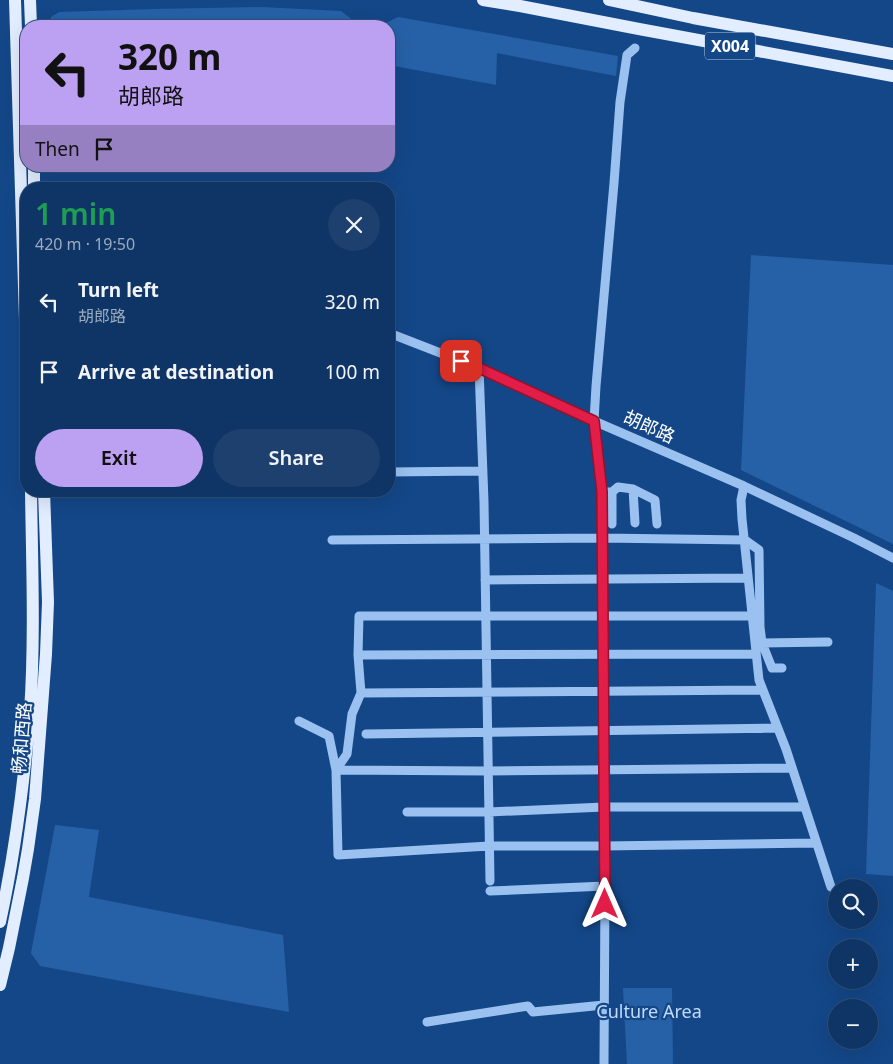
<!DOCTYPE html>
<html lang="en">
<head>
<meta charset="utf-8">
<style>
	body { margin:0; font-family:"Noto Sans","Noto Sans SC",sans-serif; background:#1d406f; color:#f1f3f6; height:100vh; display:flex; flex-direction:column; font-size:19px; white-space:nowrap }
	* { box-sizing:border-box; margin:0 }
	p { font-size:16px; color:#9babbf }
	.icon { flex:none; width:28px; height:28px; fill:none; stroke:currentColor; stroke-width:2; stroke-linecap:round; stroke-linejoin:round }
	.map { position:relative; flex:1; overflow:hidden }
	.side { position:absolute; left:20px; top:182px; width:375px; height:315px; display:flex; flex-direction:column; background:#0f3566; border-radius:20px; box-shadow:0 5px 20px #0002,0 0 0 1px #2f507a }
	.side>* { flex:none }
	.banner { position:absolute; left:20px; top:20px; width:375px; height:152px; border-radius:20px; box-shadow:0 5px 20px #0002,0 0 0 1px #2f507a; background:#bca0f2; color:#111; overflow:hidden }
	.buttons { position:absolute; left:828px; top:879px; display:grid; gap:10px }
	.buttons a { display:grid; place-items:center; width:50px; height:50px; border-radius:50%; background:#0f3566; box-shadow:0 5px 20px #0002,0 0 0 1px #2f507a; font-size:25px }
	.pin { position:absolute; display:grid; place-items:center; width:42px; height:42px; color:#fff; margin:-21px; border-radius:10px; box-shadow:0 2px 8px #0006 }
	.me { position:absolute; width:55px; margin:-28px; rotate:0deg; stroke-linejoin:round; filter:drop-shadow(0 0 4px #0008) }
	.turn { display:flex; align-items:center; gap:18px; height:105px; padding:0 15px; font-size:22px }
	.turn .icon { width:65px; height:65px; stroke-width:2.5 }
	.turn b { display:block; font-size:35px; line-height:42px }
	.then { display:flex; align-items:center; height:48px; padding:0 15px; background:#0003; gap:10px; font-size:19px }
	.round { display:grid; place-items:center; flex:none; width:52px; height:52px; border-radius:26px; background:#1d406f }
	.summary { display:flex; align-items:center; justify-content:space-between; height:85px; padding:0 15px }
	h1 { font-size:30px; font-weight:600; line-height:38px; color:#1e9e55 }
	.primary-button { display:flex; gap:10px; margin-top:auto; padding:10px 15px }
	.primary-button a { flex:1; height:58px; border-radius:30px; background:#bca0f2; color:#111; font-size:20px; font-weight:600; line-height:58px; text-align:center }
	.primary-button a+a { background:#1d406f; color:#f1f3f6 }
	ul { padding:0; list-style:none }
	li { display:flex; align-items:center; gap:15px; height:70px; padding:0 15px }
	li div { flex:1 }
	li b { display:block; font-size:19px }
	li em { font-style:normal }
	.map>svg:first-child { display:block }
	.green { fill:#2661a7 }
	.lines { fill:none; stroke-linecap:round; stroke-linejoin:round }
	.minor { stroke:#9ac1ef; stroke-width:9 }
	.major { stroke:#e2edff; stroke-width:12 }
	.route-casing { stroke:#92132f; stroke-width:12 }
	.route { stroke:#e11d48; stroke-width:9 }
	.labels { text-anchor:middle; stroke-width:4.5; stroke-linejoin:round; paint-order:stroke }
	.shield { fill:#144788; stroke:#b8c8db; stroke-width:1 }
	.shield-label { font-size:16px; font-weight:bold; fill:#fff }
	.street-label { font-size:18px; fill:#fff; stroke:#144788 }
	.park-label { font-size:18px; fill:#c0dbfb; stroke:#144788 }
</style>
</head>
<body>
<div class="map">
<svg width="893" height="1064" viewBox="0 0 893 1064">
	<rect width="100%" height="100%" fill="#144788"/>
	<!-- green -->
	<path class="green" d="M 262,7 L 341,11 L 355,22 L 384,24 L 398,17 L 618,56 L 616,76 L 497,53 L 496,85 L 389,65 L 389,26 L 301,26 L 296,22 L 281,22 L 281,26 L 242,25 L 242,26 L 51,26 L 51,17 L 59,12 L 153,9 Z
		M 751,255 L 893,265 L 893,544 L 741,470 Z
		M 876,583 L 893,591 L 893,876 L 866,874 Z
		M 55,825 L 99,830 L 89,897 L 283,935 L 289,1012 L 40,966 L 31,953 Z
		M 623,988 L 672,988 L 673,1064 L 627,1064 Z"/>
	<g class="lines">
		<!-- minor -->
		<path class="minor" d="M 389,333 L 479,368 L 594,421 L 744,486 L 854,538 L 893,558
			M 479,368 L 484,502 L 490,881
			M 389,472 L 482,471
			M 744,486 L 741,500 L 742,519 L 759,680 L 786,749 L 831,887
			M 633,489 L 655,500 L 657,524
			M 607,492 L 612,492 L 612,524
			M 612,492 L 618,487 L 633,489 L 635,523
			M 332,540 L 602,538 L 745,540 L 759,550 L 760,627 L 762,643 L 772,668 L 782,668
			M 485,580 L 748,578
			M 762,643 L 828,642
			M 358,655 L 756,654
			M 361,693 L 762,690
			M 299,721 L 329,736 L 336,770 L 338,855 L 489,846 L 604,846 L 816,843
			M 366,734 L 777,728
			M 336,770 L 347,754 L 352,714 L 361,693 L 358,655 L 359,616 L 752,616
			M 336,770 L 488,771 L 792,768
			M 407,812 L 489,812 L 604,807 L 804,807
			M 490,891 L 605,886
			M 427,1022 L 528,1006 L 533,1012 L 604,1005
			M 604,1064 L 605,886 L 602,492 L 594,421 L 596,386 L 614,183 L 620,102 L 627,55 L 635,48"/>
		<!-- major -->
		<path class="major" d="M 15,0 L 26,351
			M 30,0 L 31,26
			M 483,0 L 520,6 L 639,29 L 893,76
			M 609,0 L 693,18 L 893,54
			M 34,166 L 34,189
			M 0,922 C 15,853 24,782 30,712 C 35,638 32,564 31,491
			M 0,985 L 9,948 L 23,878 L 28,849 L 35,799 L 46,654 L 48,602 L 44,491"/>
	</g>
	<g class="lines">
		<!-- route casing -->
		<g class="route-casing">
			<path id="route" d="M 461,361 L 479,368 L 594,421 L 602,492 L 605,904"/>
		</g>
		<!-- route -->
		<use href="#route" class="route"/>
	</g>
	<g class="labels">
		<!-- shield labels -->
		<rect class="shield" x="705" y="32.5" width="50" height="27" rx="4"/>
		<g class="shield-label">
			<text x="730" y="52">X004</text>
		</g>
		<!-- street labels -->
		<g class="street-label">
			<text transform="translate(649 427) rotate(24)" y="6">胡郎路</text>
			<text transform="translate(22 738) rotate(-85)" y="6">畅和西路</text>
		</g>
		<!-- park labels -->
		<g class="park-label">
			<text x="649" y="1018">Culture Area</text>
		</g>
	</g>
</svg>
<div class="buttons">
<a><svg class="icon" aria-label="search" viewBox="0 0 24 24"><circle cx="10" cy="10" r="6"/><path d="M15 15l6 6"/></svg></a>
<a>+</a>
<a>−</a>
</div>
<div class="pin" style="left:461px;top:361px;background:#d93025"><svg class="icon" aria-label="arrive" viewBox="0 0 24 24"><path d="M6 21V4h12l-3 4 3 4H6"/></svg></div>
<svg class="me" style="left:605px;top:904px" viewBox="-20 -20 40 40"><path d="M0-17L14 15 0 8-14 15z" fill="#e11d48" stroke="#fff" stroke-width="4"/></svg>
<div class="banner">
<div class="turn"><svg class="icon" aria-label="left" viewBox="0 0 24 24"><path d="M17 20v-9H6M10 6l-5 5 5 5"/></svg><div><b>320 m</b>胡郎路</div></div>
<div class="then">Then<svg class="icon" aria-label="arrive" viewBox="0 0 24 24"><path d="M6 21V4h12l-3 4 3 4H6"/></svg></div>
</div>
<section class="side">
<div class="summary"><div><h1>1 min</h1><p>420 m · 19:50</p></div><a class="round"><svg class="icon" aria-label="close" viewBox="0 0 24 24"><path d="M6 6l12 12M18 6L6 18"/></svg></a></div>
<ul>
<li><svg class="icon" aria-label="left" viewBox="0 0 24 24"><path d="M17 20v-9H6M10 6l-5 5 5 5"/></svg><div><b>Turn left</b><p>胡郎路</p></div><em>320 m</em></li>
<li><svg class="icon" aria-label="arrive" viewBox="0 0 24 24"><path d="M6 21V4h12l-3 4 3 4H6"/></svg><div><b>Arrive at destination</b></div><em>100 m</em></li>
</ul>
<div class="primary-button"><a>Exit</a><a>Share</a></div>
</section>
</div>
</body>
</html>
